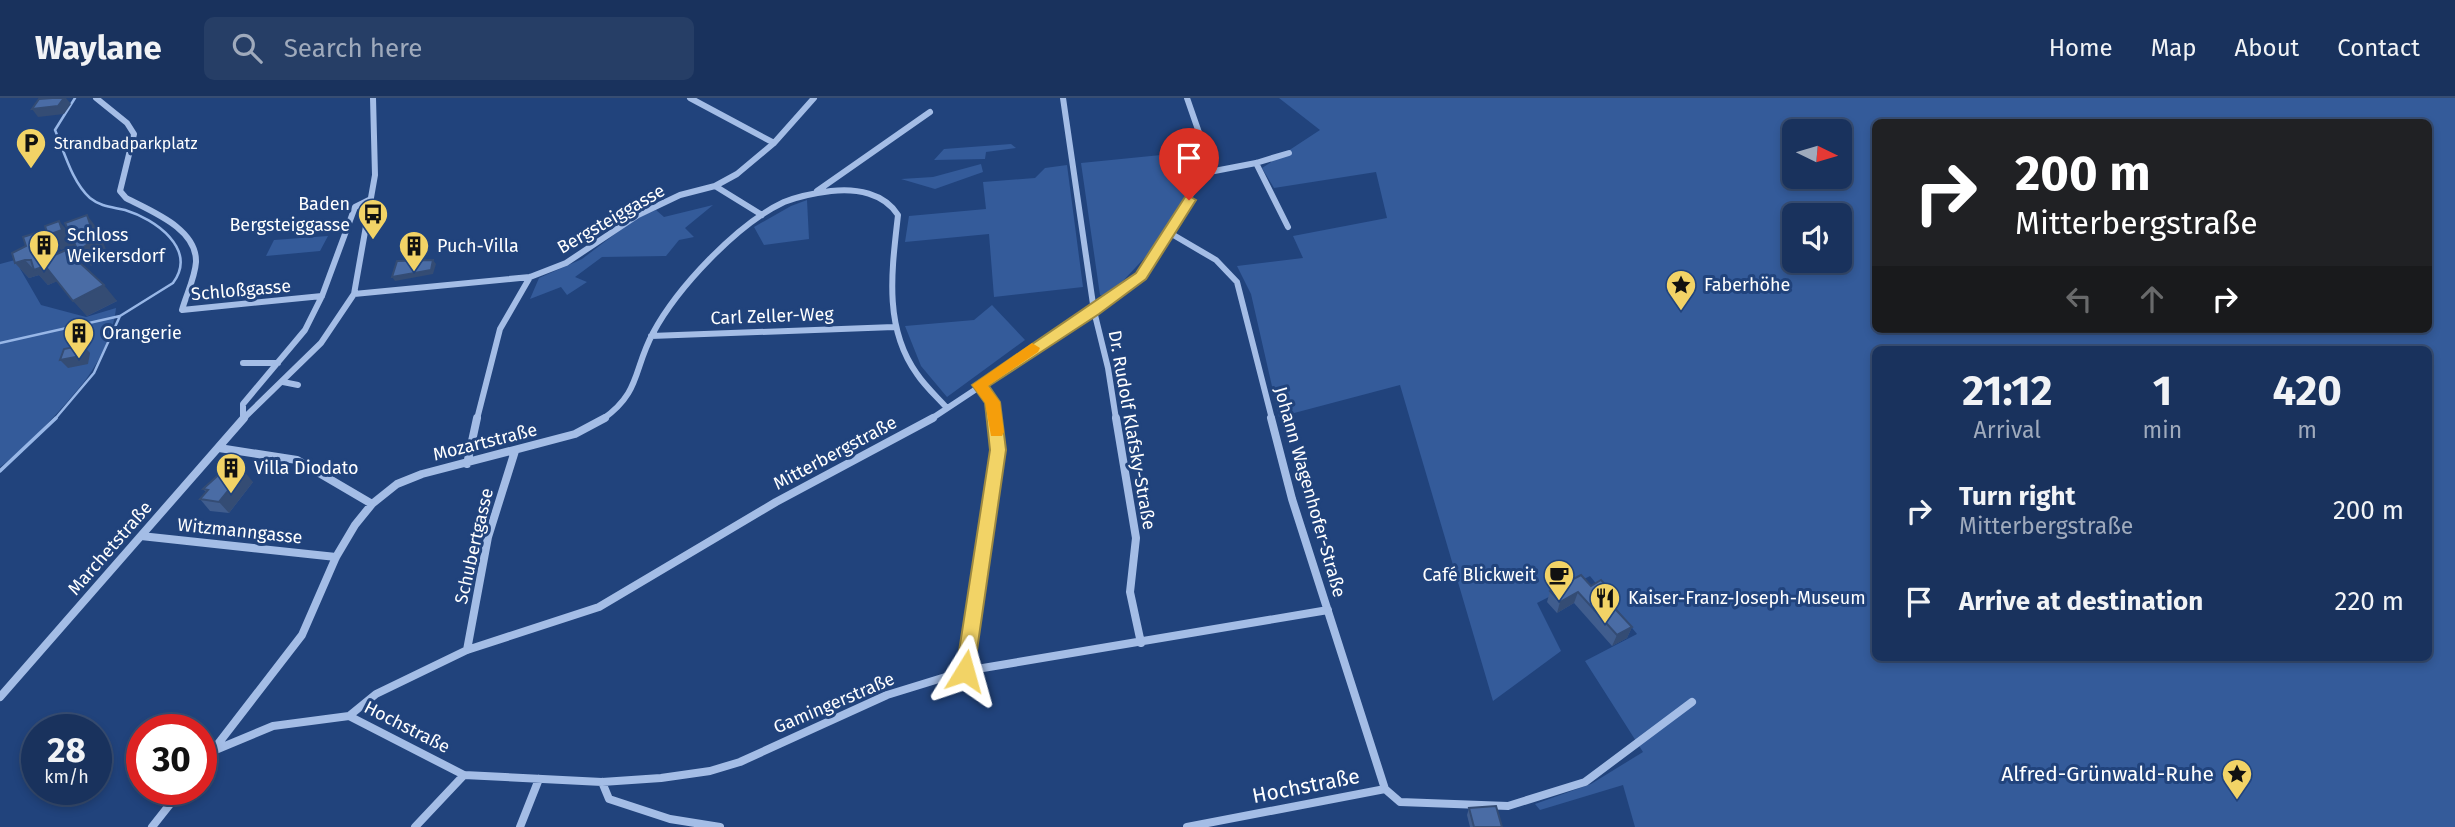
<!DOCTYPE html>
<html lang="en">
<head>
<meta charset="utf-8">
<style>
	body { margin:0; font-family:"Fira Sans",sans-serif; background:#263e66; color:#f1f3f6; height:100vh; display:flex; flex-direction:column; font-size:26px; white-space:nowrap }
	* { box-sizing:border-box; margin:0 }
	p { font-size:23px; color:#9faabc }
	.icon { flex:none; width:38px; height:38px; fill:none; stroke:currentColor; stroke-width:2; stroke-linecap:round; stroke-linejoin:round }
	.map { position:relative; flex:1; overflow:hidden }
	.details { position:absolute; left:1872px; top:248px; width:560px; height:315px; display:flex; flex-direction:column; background:#19325d; border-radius:10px; box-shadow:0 4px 10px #0003,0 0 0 2px #374d72 }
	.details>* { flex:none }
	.hud { position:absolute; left:1872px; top:21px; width:560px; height:214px; border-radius:10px; box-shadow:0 4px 10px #0003,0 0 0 2px #374d72; background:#202124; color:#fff; overflow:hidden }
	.needle { width:46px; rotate:95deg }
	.buttons { position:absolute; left:1782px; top:21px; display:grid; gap:14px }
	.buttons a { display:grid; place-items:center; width:70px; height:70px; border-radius:10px; background:#19325d; box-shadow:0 4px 10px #0003,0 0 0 2px #374d72; font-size:35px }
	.speed { position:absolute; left:21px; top:616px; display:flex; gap:14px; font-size:35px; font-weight:700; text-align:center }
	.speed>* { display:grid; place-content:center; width:91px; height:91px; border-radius:50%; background:#19325d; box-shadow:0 4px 10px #0003,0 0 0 2px #374d72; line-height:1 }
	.speed small { font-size:18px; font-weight:400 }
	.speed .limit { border:10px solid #d22; background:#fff; color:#111 }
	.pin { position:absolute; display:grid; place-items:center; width:60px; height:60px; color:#fff; margin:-72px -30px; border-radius:50% 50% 50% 0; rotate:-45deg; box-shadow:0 0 7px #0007 }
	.pin .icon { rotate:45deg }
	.me { position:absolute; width:77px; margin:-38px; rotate:8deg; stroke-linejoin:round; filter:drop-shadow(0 0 5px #0008) }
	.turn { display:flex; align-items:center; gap:24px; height:147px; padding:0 28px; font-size:32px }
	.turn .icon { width:91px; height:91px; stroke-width:2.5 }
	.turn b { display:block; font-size:49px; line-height:60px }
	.lanes { display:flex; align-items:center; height:66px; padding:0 28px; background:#0003; justify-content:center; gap:35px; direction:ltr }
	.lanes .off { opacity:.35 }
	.eta { display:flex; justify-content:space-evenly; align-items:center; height:119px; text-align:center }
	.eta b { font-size:42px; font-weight:700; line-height:49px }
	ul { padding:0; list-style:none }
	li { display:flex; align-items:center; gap:21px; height:91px; padding:0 28px }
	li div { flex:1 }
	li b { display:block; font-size:26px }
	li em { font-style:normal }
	header { display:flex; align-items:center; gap:42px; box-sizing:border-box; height:98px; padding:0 35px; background:#19325d; border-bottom:2px solid #374d72 }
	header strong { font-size:33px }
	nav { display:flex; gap:38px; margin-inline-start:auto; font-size:24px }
	.search { width:490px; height:63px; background:#263e66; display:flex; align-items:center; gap:18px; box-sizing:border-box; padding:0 24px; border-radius:10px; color:#9faabc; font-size:26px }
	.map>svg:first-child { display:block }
	.green { fill:#345b9a; fill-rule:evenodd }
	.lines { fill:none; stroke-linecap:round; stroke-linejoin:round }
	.stream-far1 { stroke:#98b7e7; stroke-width:2.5 }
	.stream { stroke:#98b7e7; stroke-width:3.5 }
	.street-far1 { stroke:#a4bde6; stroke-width:6 }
	.street { stroke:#a4bde6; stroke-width:8 }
	.wall { fill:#405d8e }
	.shaded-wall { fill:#344c74 }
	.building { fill:#4a6ca5; stroke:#344c74; stroke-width:2 }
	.route { fill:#f2d366; stroke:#9d8942; stroke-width:2 }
	.slow { fill:#f59e0b }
	.labels { text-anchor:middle; stroke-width:6; stroke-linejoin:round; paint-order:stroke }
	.far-poi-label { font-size:16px; fill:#fff; stroke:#21437c; text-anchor:start }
	.poi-label { font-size:18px; fill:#fff; stroke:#21437c; text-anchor:start }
	.street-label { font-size:18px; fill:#fff; stroke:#21437c }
	.near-poi-label { font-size:21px; fill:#fff; stroke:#21437c; text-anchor:end }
	.near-street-label { font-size:21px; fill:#fff; stroke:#21437c }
</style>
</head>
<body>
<header>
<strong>Waylane</strong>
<div class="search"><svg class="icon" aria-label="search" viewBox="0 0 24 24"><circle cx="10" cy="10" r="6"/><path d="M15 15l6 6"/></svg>Search here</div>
<nav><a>Home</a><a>Map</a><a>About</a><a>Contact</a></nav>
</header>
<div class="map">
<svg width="2455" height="729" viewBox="0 0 2455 729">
	<rect width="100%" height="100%" fill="#21437c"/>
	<!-- green -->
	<path class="green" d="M 1279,0 L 2455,0 L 2455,729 L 1635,729 L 1623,687 L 1540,712 L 1535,706 L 1591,686 L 1643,654 L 1585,563 L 1637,536 L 1590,478 L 1537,505 L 1561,553 L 1493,603 L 1400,287 L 1279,319 L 1251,196 L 1237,168 L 1303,160 L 1293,138 L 1387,120 L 1376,74 L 1274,90 L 1262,70 L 1320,32 ZM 1876,24 L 2429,24 L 2429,231 L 1876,231 ZM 1794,33 L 1839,33 L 1839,79 L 1794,79 ZM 1794,117 L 1839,117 L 1839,163 L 1794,163 ZM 1876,252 L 2429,252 L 2429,560 L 1876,560 Z
		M 1011,46 L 1016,50 L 986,54 L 985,61 L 934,62 L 944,51 Z
		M 1201,53 L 1201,64 L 1190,90 L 1150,154 L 1108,199 L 1100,197 L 1081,65 Z
		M 981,66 L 983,74 L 935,91 L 901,81 L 933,79 Z
		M 1067,67 L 1083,189 L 994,199 L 989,136 L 905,144 L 909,118 L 986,111 L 983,84 L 1035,80 L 1045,70 Z
		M 807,102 L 809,141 L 764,147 L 754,129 L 791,108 Z
		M 713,107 L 685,130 L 694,139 L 679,142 L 666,158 L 602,159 L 575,179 L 587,184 L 567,197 L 561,189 L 530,201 L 539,180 L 582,161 L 636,120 L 656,112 L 664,119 Z
		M 328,138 L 320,153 L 266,158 L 274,142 Z
		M 15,162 L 41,207 L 86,219 L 116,210 C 114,232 101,261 87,280 C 68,305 26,350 0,369 L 0,166 Z
		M 992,207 L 1025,242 L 947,299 L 921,268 L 905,228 L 974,222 Z"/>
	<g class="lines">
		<!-- stream-far1 -->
		<path class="stream-far1" d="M 0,245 L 120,218
			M 55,321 L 94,275 L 120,218 L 173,185 C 198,151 155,121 125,112 C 113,109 101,109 90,100 C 72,84 64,53 55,32 L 75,0"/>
		<!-- stream -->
		<path class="stream" d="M 0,373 L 56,320"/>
		<!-- street-far1 -->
		<path class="street-far1" d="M 96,0 L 127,25 L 134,36 L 120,93 L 126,100 C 150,113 197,130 196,164 C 195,180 186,197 182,212 L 322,198
			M 690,0 L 774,45
			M 1063,0 L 1094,213 L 1108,270 L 1116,321
			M 1256,65 L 1288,129
			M 1204,75 L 1256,65 L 1289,55
			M 715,88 L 762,117
			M 817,93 L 930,14
			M 1170,135 L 1216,162 L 1237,184 L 1272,321
			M 354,196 L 530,179 L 566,165 L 638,117 L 680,97 L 715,88 L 737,76 L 774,45 L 814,0
			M 651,238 L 894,229
			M 243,265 L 278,265
			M 283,284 L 298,287
			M 979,287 L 992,304 L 994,321
			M 243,321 L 243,306 L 305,232 L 322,198 L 355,109 L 371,101
			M 243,321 L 321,245 L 354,196 L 375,77 L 373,0
			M 477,321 L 500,231 L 530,179
			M 603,321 C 641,294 633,272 653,235 C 677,190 737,126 784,104 C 799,98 815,95 831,93 C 856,90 884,95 898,117 C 892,171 883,229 917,276 C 925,288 936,298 946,309
			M 931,321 L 1094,213 L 1141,178 L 1204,75 L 1203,46 L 1187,0"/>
		<!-- street -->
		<path class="street" d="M 1116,320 L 1136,440 L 1130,494 L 1141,545
			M 1271,320 L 1292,401 L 1385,691
			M 219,350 L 297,362 L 372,406
			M 467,366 L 477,320
			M 141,438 L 336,459
			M 467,552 L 488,439 L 515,353
			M 965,573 L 998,352 L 994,320
			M 0,599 L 244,320
			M 349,618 L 376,596 L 467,552 L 599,509 L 776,404 L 933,320
			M 213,653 L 273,628 L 349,618 L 464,677 L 602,684 L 661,680 L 710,673 L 740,664 L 887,597 L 965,573 L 1328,512
			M 201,668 L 302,537 L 336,459 L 355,427 L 372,406 L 397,386 L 422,376 L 575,336 L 605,320
			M 602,684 L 609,701 L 670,721 L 720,729
			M 152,729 L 182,691
			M 415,729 L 464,677
			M 520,729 L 539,681
			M 1187,729 L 1385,691 L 1400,704 L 1508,708 L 1585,684 L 1692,604"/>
	</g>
	<!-- wall -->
	<path class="wall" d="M 52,149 L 55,157 L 117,203 L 87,218 L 57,183 L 48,187 L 39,177 L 29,180 L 15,165 Z
		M 253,384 L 229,415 L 210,413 L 200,401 L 206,394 L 203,391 Z
		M 1591,488 L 1613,495 L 1609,505 L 1632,529 L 1627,540 L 1612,548 L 1574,505 L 1557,515 L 1547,504 L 1550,493 Z
		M 1469,710 L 1502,729 L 1470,729 L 1467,717 Z"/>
	<!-- shaded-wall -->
	<path class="shaded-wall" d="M 64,0 L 66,0 L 71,6 L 64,16 L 38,19 L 32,11 Z
		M 87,117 L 99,133 L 108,157 L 91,168 L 78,153 Z
		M 59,123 L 72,138 L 75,147 L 61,152 L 48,137 Z
		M 39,134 L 52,149 L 61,176 L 48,160 Z
		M 25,162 L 39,177 L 29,180 L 15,165 Z
		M 433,162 L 436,166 L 433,176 L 395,183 L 392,179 Z
		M 45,168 L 58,183 L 48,187 L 34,172 Z
		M 104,187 L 117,203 L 87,218 L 73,203 Z
		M 83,247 L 90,255 L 88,266 L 68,270 L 60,262 Z
		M 244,373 L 253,384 L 229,415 L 219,404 Z
		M 1578,494 L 1574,505 L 1557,515 L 1560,504 Z
		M 1613,495 L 1609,506 L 1604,499 Z
		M 1632,529 L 1627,540 L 1612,548 L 1617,537 Z"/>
	<!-- building -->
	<path class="building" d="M 52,0 L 64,0 L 58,8 L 32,11 L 39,1 Z
		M 87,117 L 95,141 L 78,153 L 65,125 Z
		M 59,123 L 62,132 L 48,137 L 45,128 Z
		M 39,134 L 48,160 L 66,152 L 104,187 L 73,203 L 45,168 L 34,172 L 31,162 L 25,162 L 15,165 L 12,155 L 26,148 L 23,139 Z
		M 433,162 L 431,172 L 392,179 L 397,163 Z
		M 83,247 L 81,258 L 60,262 L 64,251 Z
		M 225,371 L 244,373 L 219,404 L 200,401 L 208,392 L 203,391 Z
		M 1581,477 L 1591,488 L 1601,482 L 1613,495 L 1604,499 L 1632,529 L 1617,537 L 1578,494 L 1560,504 L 1550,493 Z
		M 1496,708 L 1502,729 L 1474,729 L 1469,710 Z"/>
	<!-- route -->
	<path class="route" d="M 1189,98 L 1196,102 L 1146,181 L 1099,216 L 989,288 L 1000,304 L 1006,352 L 974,573 L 972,578 L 965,581 L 959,578 L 956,573 L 990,352 L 985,305 L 972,287 L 1136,175 L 1185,99 Z"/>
	<!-- slow -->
	<path class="slow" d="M 1032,245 L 1040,250 L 1038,254 L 988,288 L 1000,304 L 1004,334 L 1002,338 L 991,338 L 985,305 L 972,287 Z"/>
	<!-- icons -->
	<defs>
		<g id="parking-pin" transform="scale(1.575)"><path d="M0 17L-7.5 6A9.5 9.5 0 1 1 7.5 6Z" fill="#f2d366" stroke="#21437c"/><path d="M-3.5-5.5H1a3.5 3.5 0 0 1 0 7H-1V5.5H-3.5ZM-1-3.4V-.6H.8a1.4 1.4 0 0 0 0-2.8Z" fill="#111"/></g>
		<g id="bus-pin" transform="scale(1.575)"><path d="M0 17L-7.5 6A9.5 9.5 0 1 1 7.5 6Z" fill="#f2d366" stroke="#21437c"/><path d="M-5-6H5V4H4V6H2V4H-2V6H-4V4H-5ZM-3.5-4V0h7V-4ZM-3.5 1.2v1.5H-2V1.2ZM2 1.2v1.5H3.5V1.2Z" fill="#111"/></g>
		<g id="building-pin" transform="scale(1.575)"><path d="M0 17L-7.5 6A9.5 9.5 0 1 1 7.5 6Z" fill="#f2d366" stroke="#21437c"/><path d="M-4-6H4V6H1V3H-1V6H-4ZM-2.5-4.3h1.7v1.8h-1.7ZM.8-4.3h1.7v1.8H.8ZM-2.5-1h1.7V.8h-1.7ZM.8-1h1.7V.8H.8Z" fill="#111"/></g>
		<g id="sight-pin" transform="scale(1.575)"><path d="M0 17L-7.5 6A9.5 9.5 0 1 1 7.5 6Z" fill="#f2d366" stroke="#21437c"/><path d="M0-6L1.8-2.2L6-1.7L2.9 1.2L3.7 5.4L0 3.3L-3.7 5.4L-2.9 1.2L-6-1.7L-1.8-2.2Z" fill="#111"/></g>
		<g id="cafe-pin" transform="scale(1.575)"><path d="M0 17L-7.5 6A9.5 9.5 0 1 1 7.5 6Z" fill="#f2d366" stroke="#21437c"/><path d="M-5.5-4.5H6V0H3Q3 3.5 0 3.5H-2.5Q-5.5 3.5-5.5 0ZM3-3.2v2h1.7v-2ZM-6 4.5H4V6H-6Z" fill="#111"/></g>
		<g id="restaurant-pin" transform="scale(1.575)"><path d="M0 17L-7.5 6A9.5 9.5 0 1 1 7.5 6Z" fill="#f2d366" stroke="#21437c"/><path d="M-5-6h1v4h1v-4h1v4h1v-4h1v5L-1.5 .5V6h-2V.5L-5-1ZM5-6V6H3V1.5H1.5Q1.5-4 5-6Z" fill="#111"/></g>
	</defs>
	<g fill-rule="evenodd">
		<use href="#parking-pin" x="31" y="45"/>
		<use href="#bus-pin" x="373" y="116"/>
		<use href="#building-pin" x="44" y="147"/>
		<use href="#building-pin" x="414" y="148"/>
		<use href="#sight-pin" x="1681" y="187"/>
		<use href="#building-pin" x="79" y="235"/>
		<use href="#building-pin" x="231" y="370"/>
		<use href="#cafe-pin" x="1559" y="477"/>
		<use href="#restaurant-pin" x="1605" y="500"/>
		<use href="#sight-pin" x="2237" y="676"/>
	</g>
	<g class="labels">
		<!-- far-poi labels -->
		<g class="far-poi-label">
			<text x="54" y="51">Strandbadparkplatz</text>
		</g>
		<!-- poi labels -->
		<g class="poi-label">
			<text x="350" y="112" text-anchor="end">Baden<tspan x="350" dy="21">Bergsteiggasse</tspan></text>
			<text x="67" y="143">Schloss<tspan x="67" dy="21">Weikersdorf</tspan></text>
			<text x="437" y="154">Puch-Villa</text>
			<text x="1704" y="193">Faberhöhe</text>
			<text x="102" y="241">Orangerie</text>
			<text x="254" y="376">Villa Diodato</text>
			<text x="1536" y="483" text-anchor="end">Café Blickweit</text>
			<text x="1628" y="506">Kaiser-Franz-Joseph-Museum</text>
		</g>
		<!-- street labels -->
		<g class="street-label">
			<text transform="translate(611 121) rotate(-30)" y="6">Bergsteiggasse</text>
			<text transform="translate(241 192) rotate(-5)" y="6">Schloßgasse</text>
			<text transform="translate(772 218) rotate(-2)" y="6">Carl Zeller-Weg</text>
			<text transform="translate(1132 332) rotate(80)" y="6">Dr. Rudolf Klafsky-Straße</text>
			<text transform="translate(485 344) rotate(-14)" y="6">Mozartstraße</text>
			<text transform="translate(835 355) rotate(-28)" y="6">Mitterbergstraße</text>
			<text transform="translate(1310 394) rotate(74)" y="6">Johann Wagenhofer-Straße</text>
			<text transform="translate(240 433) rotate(6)" y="6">Witzmanngasse</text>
			<text transform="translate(474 448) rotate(-77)" y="6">Schubertgasse</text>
			<text transform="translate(110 450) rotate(-49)" y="6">Marchetstraße</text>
			<text transform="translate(834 605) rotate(-23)" y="6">Gamingerstraße</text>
			<text transform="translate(407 629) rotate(27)" y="6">Hochstraße</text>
		</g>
		<!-- near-poi labels -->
		<g class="near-poi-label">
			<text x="2214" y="683">Alfred-Grünwald-Ruhe</text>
		</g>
		<!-- near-street labels -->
		<g class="near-street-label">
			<text transform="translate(1306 688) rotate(-11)" y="7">Hochstraße</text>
		</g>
	</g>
</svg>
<div class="buttons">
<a><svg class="needle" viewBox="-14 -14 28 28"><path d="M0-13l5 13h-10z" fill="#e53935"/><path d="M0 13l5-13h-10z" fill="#9faabc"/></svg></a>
<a><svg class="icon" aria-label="sound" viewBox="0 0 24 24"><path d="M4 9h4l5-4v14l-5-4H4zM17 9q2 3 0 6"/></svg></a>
</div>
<div class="speed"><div>28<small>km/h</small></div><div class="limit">30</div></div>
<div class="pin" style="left:1189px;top:102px;background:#d93025"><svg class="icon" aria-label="arrive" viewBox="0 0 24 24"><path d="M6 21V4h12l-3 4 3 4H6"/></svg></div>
<svg class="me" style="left:965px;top:573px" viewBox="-20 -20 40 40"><path d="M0-17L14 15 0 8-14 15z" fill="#f2d366" stroke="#fff" stroke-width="4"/></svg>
<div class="hud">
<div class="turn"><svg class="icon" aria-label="right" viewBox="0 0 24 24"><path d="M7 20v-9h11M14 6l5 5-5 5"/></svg><div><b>200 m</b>Mitterbergstraße</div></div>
<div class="lanes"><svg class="icon off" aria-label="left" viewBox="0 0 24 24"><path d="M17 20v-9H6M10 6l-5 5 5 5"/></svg><svg class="icon off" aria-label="ahead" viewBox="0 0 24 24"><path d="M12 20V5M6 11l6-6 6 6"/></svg><svg class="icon" aria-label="right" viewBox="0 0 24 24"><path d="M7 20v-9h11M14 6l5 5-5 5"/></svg></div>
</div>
<section class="details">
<div class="eta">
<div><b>21:12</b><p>Arrival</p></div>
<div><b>1</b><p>min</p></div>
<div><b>420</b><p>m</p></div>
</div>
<ul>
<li><svg class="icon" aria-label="right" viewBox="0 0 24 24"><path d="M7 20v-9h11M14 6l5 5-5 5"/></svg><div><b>Turn right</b><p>Mitterbergstraße</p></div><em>200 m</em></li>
<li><svg class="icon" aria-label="arrive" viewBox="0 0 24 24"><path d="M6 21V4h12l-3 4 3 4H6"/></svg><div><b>Arrive at destination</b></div><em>220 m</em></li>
</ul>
</section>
</div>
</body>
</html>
